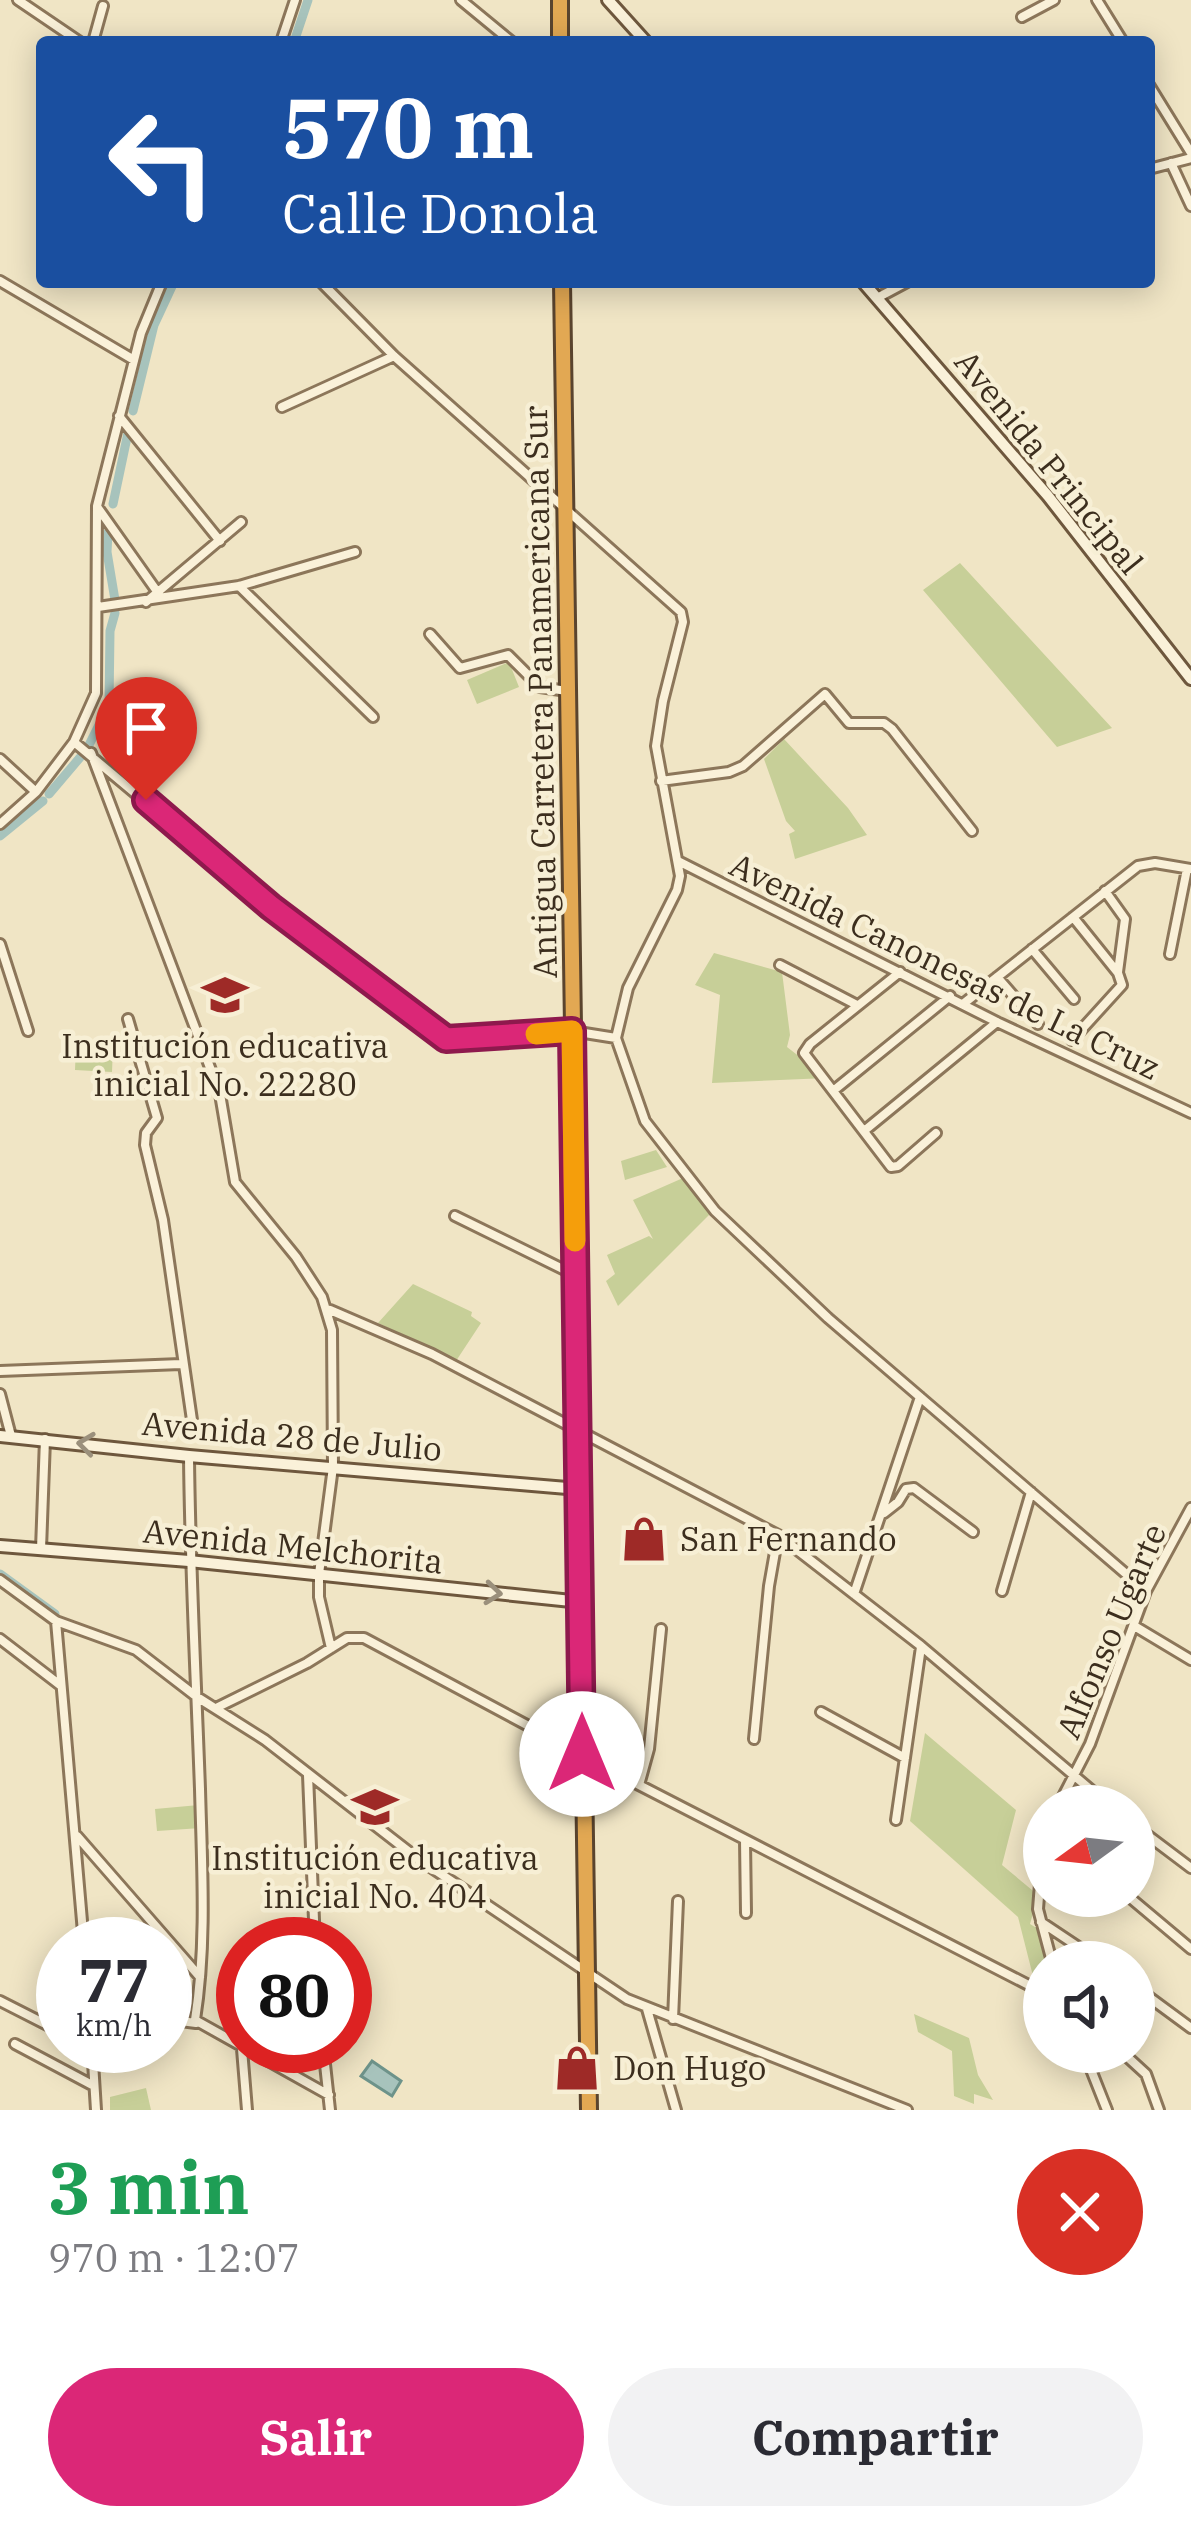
<!DOCTYPE html>
<html lang="es">
<head>
<meta charset="utf-8">
<style>
	body { margin:0; font-family:"IBM Plex Serif",serif; background:#f2f2f3; color:#2b2b33; height:100vh; display:flex; flex-direction:column; font-size:45px; white-space:nowrap }
	* { box-sizing:border-box; margin:0 }
	p { font-size:39px; color:#7c7c81 }
	.icon { flex:none; width:66px; height:66px; fill:none; stroke:currentColor; stroke-width:2; stroke-linecap:round; stroke-linejoin:round }
	.map { position:relative; height:2110px; overflow:hidden }
	.sheet { display:flex; flex-direction:column; background:#fff; flex:1 }
	.sheet>* { flex:none }
	.top-card { position:absolute; left:36px; top:36px; width:1119px; height:252px; border-radius:12px; box-shadow:0 6px 30px #0003; background:#1a4fa0; color:#fff; overflow:hidden }
	.needle { width:78px; rotate:255deg }
	.fabs { position:absolute; left:1023px; top:1785px; display:grid; gap:24px }
	.fabs a { display:grid; place-items:center; width:132px; height:132px; border-radius:50%; background:#fff; box-shadow:0 6px 30px #0003; font-size:60px }
	.speed { position:absolute; left:36px; top:1917px; display:flex; gap:24px; font-size:60px; font-weight:700; text-align:center }
	.speed>* { display:grid; place-content:center; width:156px; height:156px; border-radius:50%; background:#fff; box-shadow:0 6px 30px #0003; line-height:1 }
	.speed small { font-size:30px; font-weight:400 }
	.speed .limit { border:18px solid #d22; background:#fff; color:#111 }
	.pin { position:absolute; display:grid; place-items:center; width:102px; height:102px; color:#fff; margin:-123px -51px; border-radius:50% 50% 50% 0; rotate:-45deg; box-shadow:0 0 12px #0007 }
	.pin .icon { rotate:45deg }
	.me { position:absolute; width:132px; margin:-66px; rotate:0deg; stroke-linejoin:round; filter:drop-shadow(0 0 9px #0008) }
	.turn { display:flex; align-items:center; gap:42px; height:252px; padding:0 48px; font-size:54px }
	.turn .icon { width:156px; height:156px; stroke-width:2.5 }
	.turn b { display:block; font-size:84px; line-height:102px }
	.round { display:grid; place-items:center; flex:none; width:126px; height:126px; border-radius:63px; background:#f2f2f3 }
	.head { display:flex; align-items:center; justify-content:space-between; height:204px; padding:0 48px }
	h1 { font-size:72px; font-weight:800; line-height:90px; color:#1e9e55 }
	.cta { display:flex; gap:24px; margin-top:auto; padding:24px 48px }
	.cta a { flex:1; height:138px; border-radius:72px; background:#db2777; color:#fff; font-size:48px; font-weight:800; line-height:138px; text-align:center }
	.cta a+a { background:#f2f2f3; color:#2b2b33 }
	.map>svg:first-child { display:block }
	.green { fill:#c7cf98 }
	.water { fill:#a7c3bc; stroke:#6d938a; stroke-width:3 }
	.lines { fill:none; stroke-linecap:round; stroke-linejoin:round }
	.canal { stroke:#a7c3bc; stroke-width:9 }
	.street-casing { stroke:#8c765a; stroke-width:14 }
	.secondary-casing { stroke:#6e573d; stroke-width:16 }
	.highway-casing { stroke:#5a442e; stroke-width:20 }
	.street { stroke:#faf1d9; stroke-width:8 }
	.secondary { stroke:#faf1d9; stroke-width:10 }
	.highway { stroke:#e2a853; stroke-width:14 }
	.oneway { stroke:#9b907c }
	.route-casing { stroke:#8e194d; stroke-width:30 }
	.route { stroke:#db2777; stroke-width:21 }
	.slow { stroke:#f59e0b; stroke-width:21 }
	.labels { text-anchor:middle; stroke-width:9; stroke-linejoin:round; paint-order:stroke }
	.street-label { font-size:33px; fill:#3c2e1e; stroke:#f7efd5 }
	.poi-label { font-size:33px; fill:#3c2e1e; stroke:#f7efd5 }
</style>
</head>
<body>
<div class="map">
<svg width="1191" height="2110" viewBox="0 0 1191 2110">
	<rect width="100%" height="100%" fill="#f0e5c5"/>
	<!-- green -->
	<path class="green" d="M 960,563 L 1112,728 L 1057,747 L 923,590 Z
		M 509,662 L 519,687 L 477,704 L 467,680 Z
		M 784,739 L 848,808 L 867,835 L 795,859 L 789,834 L 795,831 L 786,821 L 764,759 Z
		M 714,953 L 782,972 L 790,1035 L 787,1047 L 827,1078 L 712,1083 L 720,995 L 695,985 Z
		M 76,1044 L 113,1046 L 112,1072 L 75,1070 Z
		M 656,1150 L 667,1167 L 625,1180 L 621,1161 Z
		M 683,1178 L 711,1213 L 618,1306 L 606,1281 L 615,1274 L 607,1255 L 649,1236 L 653,1239 L 633,1200 Z
		M 413,1284 L 472,1312 L 471,1316 L 481,1323 L 456,1361 L 378,1323 Z
		M 925,1733 L 1016,1810 L 1002,1865 L 1038,1895 L 1030,1924 L 1045,1933 L 1055,1962 L 1044,1962 L 1044,1985 L 1034,1980 L 1018,1917 L 910,1821 Z
		M 199,1805 L 201,1828 L 157,1831 L 155,1809 Z
		M 914,2014 L 969,2038 L 978,2075 L 993,2100 L 974,2094 L 974,2104 L 954,2096 L 952,2051 L 918,2032 Z
		M 146,2088 L 151,2110 L 110,2110 L 110,2097 Z"/>
	<!-- water -->
	<path class="water" d="M 372,2061 L 401,2081 L 392,2096 L 361,2076 Z"/>
	<g class="lines">
		<!-- canal -->
		<path class="canal" d="M 294,42 L 308,0
			M 133,411 L 154,325 L 174,282
			M 113,504 L 129,428
			M 108,532 L 107,552 L 115,600
			M 88,747 L 109,705 L 110,631 L 115,613
			M 49,794 L 83,754
			M 0,836 L 43,801
			M 0,1574 L 55,1614"/>
		<!-- street casing -->
		<g class="street-casing">
			<path id="street" d="M 18,0 L 80,42
				M 461,0 L 512,42
				M 1097,0 L 1123,42
				M 1022,17 L 1054,0
				M 93,42 L 103,6
				M 281,42 L 295,0
				M 1149,85 L 1191,153
				M 1171,163 L 1191,206
				M 1149,169 L 1191,158
				M 0,281 L 134,360
				M 321,282 L 394,356 L 681,612 L 683,622 L 663,701 L 656,746 L 680,876 L 677,890 L 628,988 L 616,1038
				M 877,298 L 907,282
				M 282,407 L 394,356
				M 119,416 L 220,541
				M 98,508 L 156,590
				M 239,586 L 373,717
				M 146,602 L 241,522
				M 98,607 L 239,586 L 355,552
				M 430,634 L 460,668 L 508,655 L 540,687 L 567,691
				M 74,742 L 271,907 L 446,1039 L 572,1031 L 616,1038
				M 91,753 L 220,1094 L 235,1182 L 296,1257 L 322,1297 L 332,1330 L 333,1467 L 319,1574 L 319,1597 L 331,1648
				M 0,759 L 36,792
				M 661,781 L 729,772 L 743,766 L 825,694 L 849,723 L 884,723 L 892,729 L 972,831
				M 0,824 L 36,792 L 74,742 L 96,693 L 97,506 L 141,333 L 162,282
				M 678,861 L 997,1022 L 1191,1113
				M 1105,891 L 1125,919 L 1118,972
				M 0,944 L 28,1031
				M 1032,949 L 1074,999
				M 1170,954 L 1187,869
				M 780,965 L 857,1005
				M 900,972 L 810,1044 L 804,1053 L 891,1167 L 898,1166 L 936,1133
				M 997,977 L 1038,1024
				M 963,1004 L 1138,866 L 1155,863 L 1191,869
				M 128,1019 L 157,1118 L 146,1133 L 145,1145 L 163,1220 L 193,1427
				M 616,1038 L 645,1121 L 715,1211 L 828,1318 L 1146,1591
				M 1072,1040 L 1122,985 L 1118,973 L 1073,917
				M 833,1091 L 950,996
				M 864,1131 L 997,1022
				M 455,1216 L 575,1275
				M 330,1310 L 432,1354 L 778,1535 L 921,1646 L 1110,1806
				M 0,1371 L 181,1364
				M 0,1394 L 11,1436
				M 189,1456 C 190,1567 196,1678 200,1789 C 202,1866 207,1944 195,2020 L 329,2095
				M 884,1513 L 898,1502 L 906,1489 L 914,1488 L 973,1532
				M 41,1549 L 45,1439
				M 0,1580 L 56,1621 L 136,1650 L 197,1697 L 265,1740 L 417,1858 L 627,1999 L 907,2110
				M 1002,1591 L 1031,1492
				M 854,1594 L 920,1397
				M 56,1621 L 84,1944
				M 1136,1627 L 1191,1660
				M 0,1639 L 60,1685
				M 218,1707 L 307,1663 L 347,1638 L 364,1638 L 639,1785 L 1044,1993
				M 821,1712 L 905,1758
				M 754,1739 L 769,1586 L 778,1535
				M 308,1775 L 315,1944
				M 639,1785 L 649,1749 L 661,1629
				M 1058,1806 L 1090,1744 L 1146,1591 L 1191,1508
				M 896,1820 L 921,1647
				M 1134,1825 L 1191,1868
				M 1044,1833 L 1038,1909 L 1052,1962
				M 77,1836 L 200,1977
				M 745,1840 L 746,1913
				M 1128,1896 L 1191,1949
				M 1041,1922 L 1101,1962
				M 1134,1986 L 1191,2028
				M 0,2001 L 63,2033
				M 647,2009 L 676,2110
				M 165,2019 L 196,2023
				M 673,2019 L 678,1901
				M 15,2044 L 94,2086
				M 92,2046 L 96,2110
				M 323,2046 L 330,2110
				M 242,2049 L 247,2110
				M 1084,2052 L 1107,2110
				M 1122,2052 L 1146,2074 L 1159,2110"/>
		</g>
		<!-- secondary casing -->
		<g class="secondary-casing">
			<path id="secondary" d="M 608,0 L 646,42
				M 863,282 L 1048,496 L 1191,679
				M 0,1436 L 189,1456 L 579,1489
				M 0,1546 L 189,1561 L 581,1602"/>
		</g>
		<!-- highway casing -->
		<g class="highway-casing">
			<path id="highway" d="M 560,0 L 560,42
				M 562,282 L 589,2110"/>
		</g>
		<!-- street -->
		<use href="#street" class="street"/>
		<!-- secondary -->
		<use href="#secondary" class="secondary"/>
		<!-- highway -->
		<use href="#highway" class="highway"/>
	</g>
	<!-- one-way arrows -->
	<defs><path id="oneway-chevron" d="M-2-3.5L2.5 0L-2 3.5" fill="none" stroke-width="1.6" stroke-linecap="round" stroke-linejoin="round" transform="scale(3)"/></defs>
	<g class="oneway">
		<use href="#oneway-chevron" transform="translate(86 1444) rotate(-173)"/>
		<use href="#oneway-chevron" transform="translate(493 1593) rotate(6)"/>
	</g>
	<g class="lines">
		<!-- route casing -->
		<g class="route-casing">
			<path id="route" d="M 146,800 L 271,907 L 446,1039 L 572,1031 L 582,1754"/>
		</g>
		<!-- route -->
		<use href="#route" class="route"/>
		<!-- slow -->
		<path class="slow" d="M 536,1034 L 572,1031 L 575,1241"/>
	</g>
	<!-- icons -->
	<defs>
		<g id="school-bare" transform="scale(3.6)"><path d="M0-5L7-2L0 1L-7-2ZM-4 1L0 2.5L4 1V4Q0 6-4 4Z" fill="#9e2a27" stroke="#f7efd5" stroke-width="2.5" paint-order="stroke"/></g>
		<g id="shop-bare" transform="scale(3.6)"><path d="M-5-2.5h2.3a2.7 3.5 0 0 1 5.4 0H5L5.5 6h-11ZM-1.5-2.5h3a1.5 2.3 0 0 0-3 0Z" fill="#9e2a27" stroke="#f7efd5" stroke-width="2.5" paint-order="stroke"/></g>
	</defs>
	<g fill-rule="evenodd">
		<use href="#school-bare" x="225" y="995"/>
		<use href="#shop-bare" x="644" y="1539"/>
		<use href="#school-bare" x="375" y="1807"/>
		<use href="#shop-bare" x="577" y="2068"/>
	</g>
	<g class="labels">
		<!-- street labels -->
		<g class="street-label">
			<text transform="translate(1049 462) rotate(51)" y="12">Avenida Principal</text>
			<text transform="translate(540 692) rotate(-91)" y="12">Antigua Carretera Panamericana Sur</text>
			<text transform="translate(945 966) rotate(26)" y="12">Avenida Canonesas de La Cruz</text>
			<text transform="translate(292 1436) rotate(5)" y="12">Avenida 28 de Julio</text>
			<text transform="translate(293 1546) rotate(6)" y="12">Avenida Melchorita</text>
			<text transform="translate(1111 1631) rotate(-67)" y="12">Alfonso Ugarte</text>
		</g>
		<!-- poi labels -->
		<g class="poi-label">
			<text x="225" y="1058">Institución educativa<tspan x="225" dy="38">inicial No. 22280</tspan></text>
			<text x="680" y="1551" text-anchor="start">San Fernando</text>
			<text x="375" y="1870">Institución educativa<tspan x="375" dy="38">inicial No. 404</tspan></text>
			<text x="613" y="2080" text-anchor="start">Don Hugo</text>
		</g>
	</g>
</svg>
<div class="fabs">
<a><svg class="needle" viewBox="-14 -14 28 28"><path d="M0-13l5 13h-10z" fill="#e53935"/><path d="M0 13l5-13h-10z" fill="#7c7c81"/></svg></a>
<a><svg class="icon" aria-label="sound" viewBox="0 0 24 24"><path d="M4 9h4l5-4v14l-5-4H4zM17 9q2 3 0 6"/></svg></a>
</div>
<div class="speed"><div>77<small>km/h</small></div><div class="limit">80</div></div>
<div class="pin" style="left:146px;top:800px;background:#d93025"><svg class="icon" aria-label="arrive" viewBox="0 0 24 24"><path d="M6 21V4h12l-3 4 3 4H6"/></svg></div>
<svg class="me" style="left:582px;top:1754px" viewBox="-20 -20 40 40"><circle r="19" fill="#fff"/><path d="M0-13L10 11 0 6-10 11z" fill="#db2777"/></svg>
<div class="top-card">
<div class="turn"><svg class="icon" aria-label="left" viewBox="0 0 24 24"><path d="M17 20v-9H6M10 6l-5 5 5 5"/></svg><div><b>570 m</b>Calle Donola</div></div>
</div>
</div>
<section class="sheet">
<div class="head"><div><h1>3 min</h1><p>970 m · 12:07</p></div><a class="round" style="background:#d93025;color:#fff"><svg class="icon" aria-label="close" viewBox="0 0 24 24"><path d="M6 6l12 12M18 6L6 18"/></svg></a></div>
<div class="cta"><a>Salir</a><a>Compartir</a></div>
</section>
</body>
</html>
